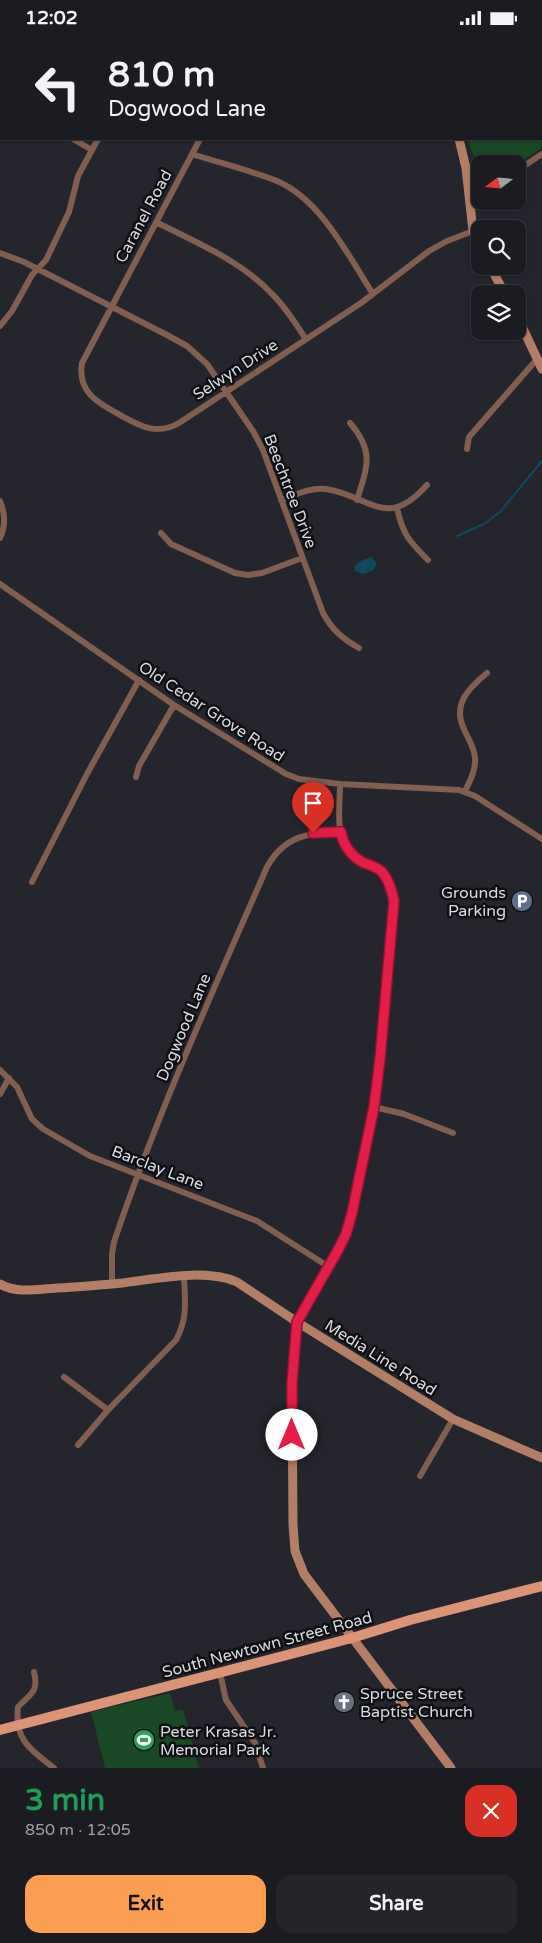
<!DOCTYPE html>
<html lang="en">
<head>
<meta charset="utf-8">
<style>
	body { margin:0; font-family:"Varela Round",sans-serif; background:#24252a; color:#f1f3f6; height:100vh; display:flex; flex-direction:column; font-size:19px; white-space:nowrap }
	* { box-sizing:border-box; margin:0 }
	p { font-size:16px; color:#a0a1a5 }
	.icon { flex:none; width:28px; height:28px; fill:none; stroke:currentColor; stroke-width:2; stroke-linecap:round; stroke-linejoin:round }
	.map { position:relative; height:1733px; overflow:hidden }
	.sheet { display:flex; flex-direction:column; background:#1b1c22; flex:1 }
	.sheet>* { flex:none }
	.top-card { position:absolute; left:0px; top:0px; width:542px; height:105px; box-shadow:0 1px 4px #0004,0 0 0 1px #393a40; background:#1b1c22; color:#f1f3f6; overflow:hidden }
	.needle { width:32px; rotate:254deg }
	.tools { position:absolute; left:471px; top:120px; display:grid; gap:10px }
	.tools a { display:grid; place-items:center; width:55px; height:55px; border-radius:10px; background:#1b1c22; box-shadow:0 1px 4px #0004,0 0 0 1px #393a40; font-size:25px }
	.pin { position:absolute; display:grid; place-items:center; width:42px; height:42px; color:#fff; margin:-51px -21px; border-radius:50% 50% 50% 0; rotate:-45deg; box-shadow:0 0 5px #0007 }
	.pin .icon { rotate:45deg }
	.me { position:absolute; width:55px; margin:-28px; rotate:0deg; stroke-linejoin:round; filter:drop-shadow(0 0 4px #0008) }
	.turn { display:flex; align-items:center; gap:18px; height:105px; padding:0 25px; font-size:22px }
	.turn .icon { width:65px; height:65px; stroke-width:2.5 }
	.turn b { display:block; font-size:35px; line-height:42px }
	.round { display:grid; place-items:center; flex:none; width:52px; height:52px; border-radius:15px; background:#24252a }
	.overview { display:flex; align-items:center; justify-content:space-between; height:85px; padding:0 25px }
	h1 { font-size:30px; font-weight:700; line-height:38px; color:#1e9e55 }
	.action { display:flex; gap:10px; margin-top:auto; padding:10px 25px }
	.action a { flex:1; height:58px; border-radius:15px; background:#fb9e52; color:#111; font-size:20px; font-weight:700; line-height:58px; text-align:center }
	.action a+a { background:#24252a; color:#f1f3f6 }
	.status { display:flex; justify-content:space-between; align-items:center; height:35px; padding:0 25px; background:#1b1c22; direction:ltr }
	.status svg { height:14px; fill:currentColor }
	.map>svg:first-child { display:block }
	.green { fill:#184824 }
	.water { fill:#0f4960 }
	.lines { fill:none; stroke-linecap:round; stroke-linejoin:round }
	.stream { stroke:#0f4960; stroke-width:2 }
	.street { stroke:#815e4f; stroke-width:6 }
	.secondary { stroke:#b47d65; stroke-width:9 }
	.primary { stroke:#dc9476; stroke-width:10 }
	.route-casing { stroke:#92132f; stroke-width:12 }
	.route { stroke:#e11d48; stroke-width:9 }
	.labels { text-anchor:middle; stroke-width:5; stroke-linejoin:round; paint-order:stroke }
	.street-label { font-size:16px; fill:#dadbe0; stroke:#0e0f12 }
	.poi-label { font-size:16px; fill:#dadbe0; stroke:#0e0f12; text-anchor:start }
</style>
</head>
<body>
<div class="status"><b>12:02</b><svg viewBox="0 0 49 12"><path d="M0 12V9h3v3zM5 12V6h3v6zM10 12V3h3v9zM15 12V0h3v12zM26 1h20v11H26zM47 4h2v5h-2z"/></svg></div>
<div class="map">
<svg width="542" height="1733" viewBox="0 0 542 1733">
	<rect width="100%" height="100%" fill="#24252d"/>
	<!-- green -->
	<path class="green" d="M 541,31 L 542,113 L 517,129 L 480,129 L 479,134 L 467,104 L 541,104 Z
		M 170,1658 L 175,1676 L 183,1674 L 199,1733 L 105,1733 L 91,1677 Z"/>
	<!-- water -->
	<path class="water" d="M 371,522 L 377,528 L 374,535 L 363,539 L 355,536 L 355,531 C 360,526 364,524 371,522 Z"/>
	<g class="lines">
		<!-- stream -->
		<path class="stream" d="M 541,76 L 542,75
			M 490,111 L 495,104
			M 457,501 L 484,489 L 500,477 L 542,426"/>
		<!-- street -->
		<path class="street" d="M 10,0 L 11,1
			M 47,1 L 48,0
			M 152,1 L 152,0
			M 374,1 L 377,0
			M 73,104 L 92,115
			M 200,104 L 82,328 C 77,357 98,368 120,380 C 140,391 157,401 179,388 L 361,268 L 429,216 L 447,206 L 473,196
			M 192,119 C 220,128 249,135 277,146 C 321,165 348,220 373,259
			M 518,135 L 542,119
			M 467,140 L 480,140
			M 156,187 C 195,207 240,225 271,258 C 285,271 295,288 306,304
			M 0,218 L 24,227 L 167,300 L 187,311 L 207,329 L 253,396 L 263,415 L 323,578 C 332,595 343,604 359,613
			M 0,291 L 12,276 L 32,240 L 46,225 L 69,177 L 78,141 L 98,104
			M 350,388 C 375,417 367,432 357,465
			M 467,414 L 469,402 L 538,323
			M 281,465 C 295,460 311,452 326,454 C 371,461 386,496 427,450
			M 0,466 C 5,479 6,490 0,503
			M 397,473 C 403,500 409,506 428,525
			M 161,498 L 171,509 L 235,538 L 248,540 L 262,538 L 302,523
			M 0,549 L 174,670 L 286,739 L 299,744 L 340,749 L 459,755 L 475,761 L 542,804
			M 136,742 L 139,731 L 174,670
			M 465,756 C 470,746 476,735 475,723 C 474,711 468,704 464,694 C 452,669 469,653 487,638
			M 32,847 L 87,739 L 139,645
			M 0,1035 L 17,1052 L 32,1084 L 43,1094 L 90,1121 L 257,1186 L 329,1232
			M 0,1059 L 9,1043
			M 374,1072 L 404,1079 L 453,1098
			M 112,1249 L 112,1219 L 114,1207 C 157,1079 213,956 267,832 C 284,801 309,797 341,797
			M 297,1287 L 338,1215 L 352,1178 L 378,1049 L 393,876 C 394,860 391,841 375,832 C 363,825 353,823 345,810 C 336,794 340,767 340,749
			M 64,1342 L 108,1375
			M 78,1410 L 108,1375 L 176,1305 C 188,1283 185,1266 184,1241
			M 420,1441 L 453,1384
			M 34,1637 C 39,1657 31,1658 18,1672 C 14,1705 31,1715 54,1733
			M 220,1638 L 226,1665 L 255,1708 L 263,1733"/>
		<!-- secondary -->
		<path class="secondary" d="M 400,0 L 400,1
			M 459,104 L 466,133 L 473,196 L 480,211
			M 490,231 L 505,259
			M 518,283 L 542,334
			M 0,1249 C 17,1259 38,1254 57,1253 C 79,1252 101,1250 122,1248 C 156,1244 205,1233 237,1247 L 297,1287 L 453,1384 L 542,1423
			M 297,1287 L 292,1348 L 293,1490 L 295,1516 L 304,1539 L 451,1733"/>
		<!-- primary -->
		<path class="primary" d="M 0,1695 L 352,1603 L 410,1585 L 542,1551"/>
	</g>
	<g class="lines">
		<!-- route casing -->
		<g class="route-casing">
			<path id="route" d="M 292,1400 L 292,1348 L 297,1287 L 338,1215 L 346,1199 L 352,1178 L 374,1072 L 380,1024 L 394,866 C 392,856 389,845 382,837 C 377,832 370,830 364,828 C 352,822 343,810 341,797 L 313,798"/>
		</g>
		<!-- route -->
		<use href="#route" class="route"/>
	</g>
	<!-- icons -->
	<defs>
		<g id="parking-disc" transform="scale(1.125)"><circle r="9.5" fill="#5c6f8a" stroke="#0e0f12"/><path d="M-3.5-5.5H1a3.5 3.5 0 0 1 0 7H-1V5.5H-3.5ZM-1-3.4V-.6H.8a1.4 1.4 0 0 0 0-2.8Z" fill="#fff"/></g>
		<g id="church-disc" transform="scale(1.125)"><circle r="9.5" fill="#6b7280" stroke="#0e0f12"/><path d="M-1.2-6h2.4v3.5h3.3v2.4h-3.3V6h-2.4V-.1h-3.3v-2.4h3.3Z" fill="#fff"/></g>
		<g id="stadium-disc" transform="scale(1.125)"><circle r="9.5" fill="#2e9e5b" stroke="#0e0f12"/><path d="M0-5a6.5 5 0 1 0 0 10a6.5 5 0 1 0 0-10ZM-3.5-1.8h7v3.6h-7Z" fill="#fff"/></g>
	</defs>
	<g fill-rule="evenodd">
		<use href="#parking-disc" x="522" y="866"/>
		<use href="#church-disc" x="344" y="1667"/>
		<use href="#stadium-disc" x="144" y="1705"/>
	</g>
	<g class="labels">
		<!-- street labels -->
		<g class="street-label">
			<text transform="translate(143 181) rotate(-62)" y="6">Caranel Road</text>
			<text transform="translate(235 334) rotate(-33)" y="6">Selwyn Drive</text>
			<text transform="translate(291 456) rotate(69)" y="6">Beechtree Drive</text>
			<text transform="translate(212 676) rotate(33)" y="6">Old Cedar Grove Road</text>
			<text transform="translate(183 992) rotate(-67)" y="6">Dogwood Lane</text>
			<text transform="translate(158 1132) rotate(21)" y="6">Barclay Lane</text>
			<text transform="translate(381 1322) rotate(32)" y="6">Media Line Road</text>
			<text transform="translate(267 1609) rotate(-15)" y="6">South Newtown Street Road</text>
		</g>
		<!-- poi labels -->
		<g class="poi-label">
			<text x="506" y="863" text-anchor="end">Grounds<tspan x="506" dy="18">Parking</tspan></text>
			<text x="360" y="1664">Spruce Street<tspan x="360" dy="18">Baptist Church</tspan></text>
			<text x="160" y="1702">Peter Krasas Jr.<tspan x="160" dy="18">Memorial Park</tspan></text>
		</g>
	</g>
</svg>
<div class="tools">
<a><svg class="needle" viewBox="-14 -14 28 28"><path d="M0-13l5 13h-10z" fill="#e53935"/><path d="M0 13l5-13h-10z" fill="#a0a1a5"/></svg></a>
<a><svg class="icon" aria-label="search" viewBox="0 0 24 24"><circle cx="10" cy="10" r="6"/><path d="M15 15l6 6"/></svg></a>
<a><svg class="icon" aria-label="layers" viewBox="0 0 24 24"><path d="M12 4l9 5-9 5-9-5zM3 14l9 5 9-5"/></svg></a>
</div>
<div class="pin" style="left:313px;top:798px;background:#d93025"><svg class="icon" aria-label="arrive" viewBox="0 0 24 24"><path d="M6 21V4h12l-3 4 3 4H6"/></svg></div>
<svg class="me" style="left:292px;top:1400px" viewBox="-20 -20 40 40"><circle r="19" fill="#fff"/><path d="M0-13L10 11 0 6-10 11z" fill="#e11d48"/></svg>
<div class="top-card">
<div class="turn"><svg class="icon" aria-label="left" viewBox="0 0 24 24"><path d="M17 20v-9H6M10 6l-5 5 5 5"/></svg><div><b>810 m</b>Dogwood Lane</div></div>
</div>
</div>
<section class="sheet">
<div class="overview"><div><h1>3 min</h1><p>850 m · 12:05</p></div><a class="round" style="background:#d93025;color:#fff"><svg class="icon" aria-label="close" viewBox="0 0 24 24"><path d="M6 6l12 12M18 6L6 18"/></svg></a></div>
<div class="action"><a>Exit</a><a>Share</a></div>
</section>
</body>
</html>
